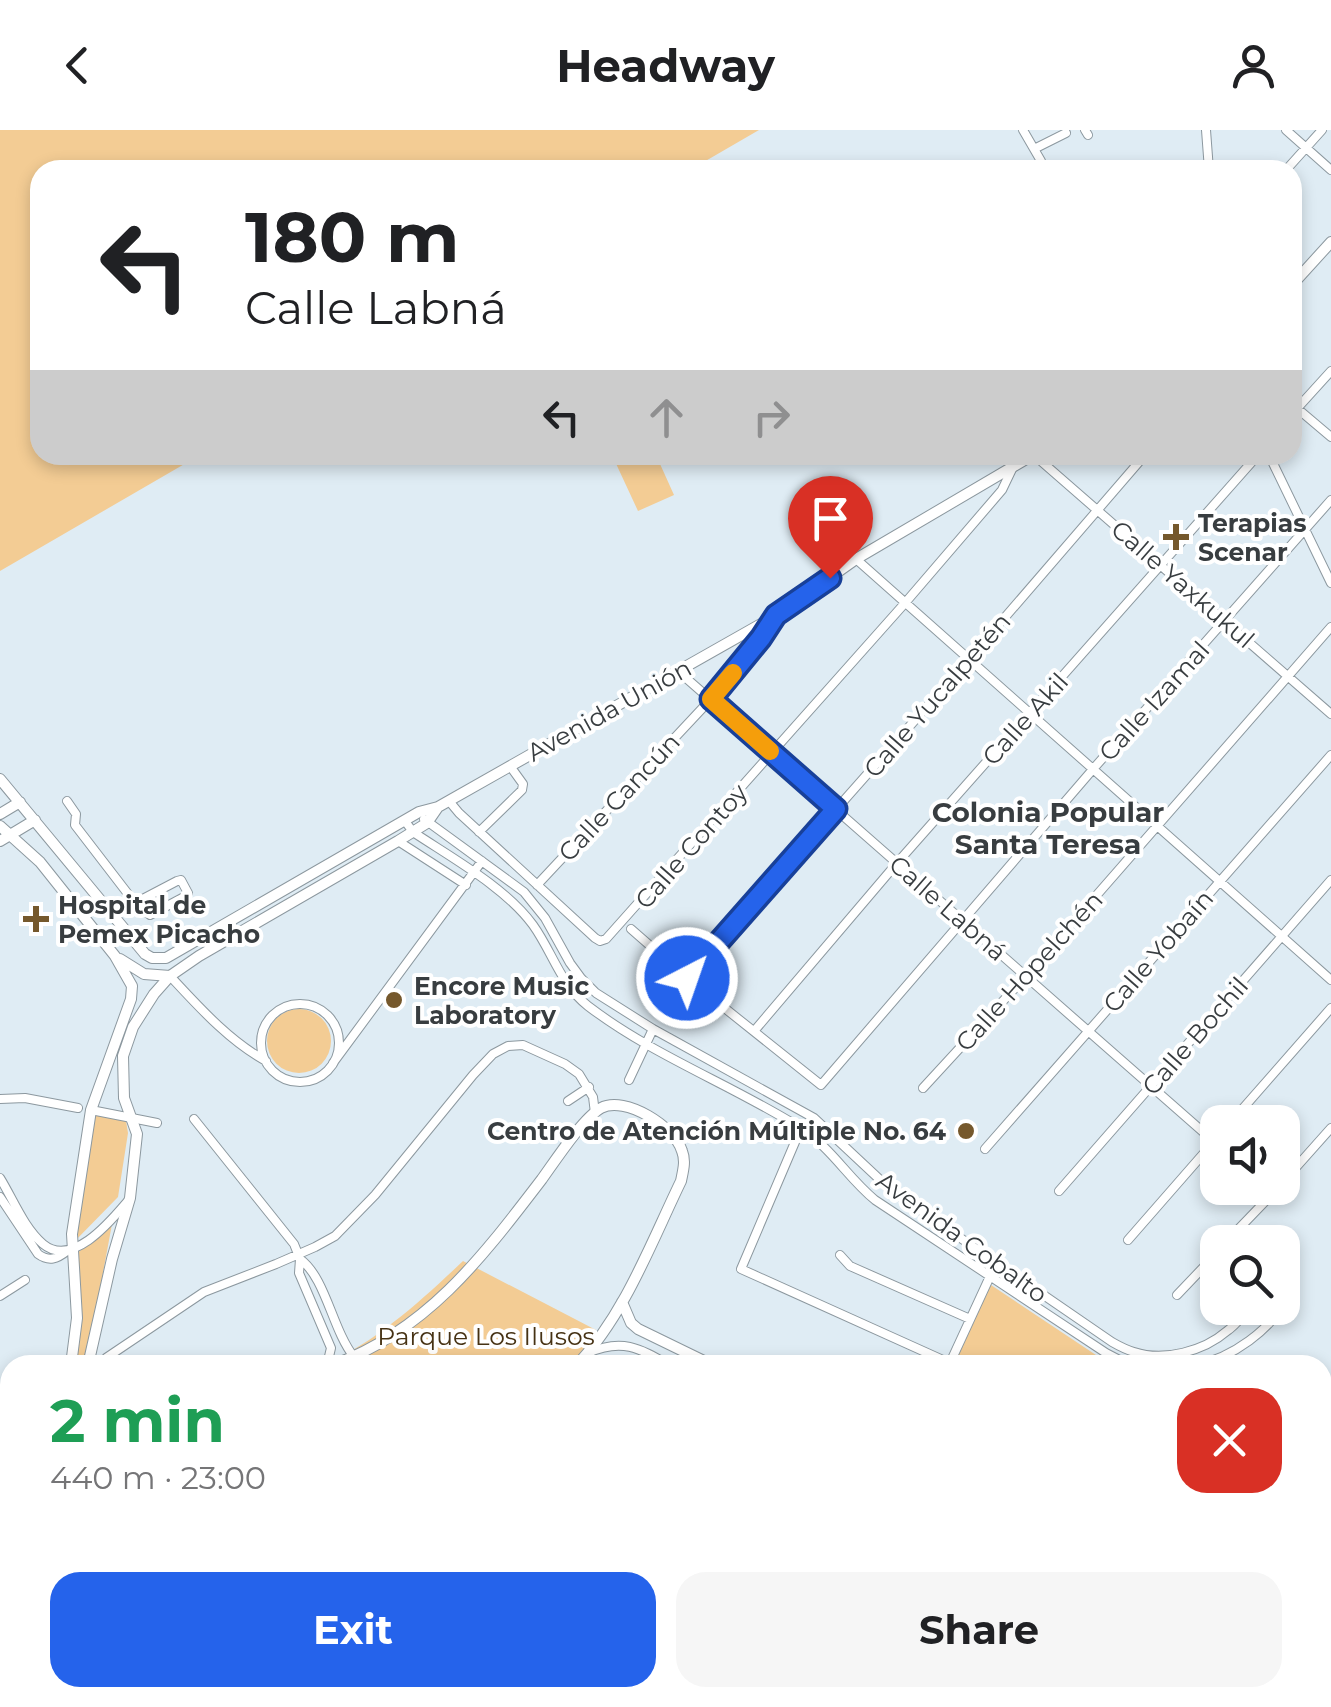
<!DOCTYPE html>
<html lang="en">
<head>
<meta charset="utf-8">
<style>
	body { margin:0; font-family:Montserrat,sans-serif; background:#f6f6f6; color:#202124; height:100vh; display:flex; flex-direction:column; font-size:38px; white-space:nowrap }
	* { box-sizing:border-box; margin:0 }
	p { font-size:32px; color:#757577 }
	.icon { flex:none; width:55px; height:55px; fill:none; stroke:currentColor; stroke-width:2; stroke-linecap:round; stroke-linejoin:round }
	.map { position:relative; flex:1; overflow:hidden }
	.sheet { position:absolute; left:0px; top:1225px; width:1332px; height:352px; display:flex; flex-direction:column; background:#fff; border-radius:30px 30px 0 0; box-shadow:0 5px 15px #0003 }
	.sheet>* { flex:none }
	.banner { position:absolute; left:30px; top:30px; width:1272px; height:305px; border-radius:30px; box-shadow:0 5px 15px #0003; background:#fff; color:#202124; overflow:hidden }
	.buttons { position:absolute; left:1200px; top:975px; display:grid; gap:20px }
	.buttons a { display:grid; place-items:center; width:100px; height:100px; border-radius:20px; background:#fff; box-shadow:0 5px 15px #0003; font-size:50px }
	.pin { position:absolute; display:grid; place-items:center; width:85px; height:85px; color:#fff; margin:-102px -42px; border-radius:50% 50% 50% 0; rotate:-45deg; box-shadow:0 0 10px #0007 }
	.pin .icon { rotate:45deg }
	.me { position:absolute; width:110px; margin:-55px; rotate:41deg; stroke-linejoin:round; filter:drop-shadow(0 0 8px #0008) }
	.turn { display:flex; align-items:center; gap:35px; height:210px; padding:0 50px; font-size:45px }
	.turn .icon { width:130px; height:130px; stroke-width:2.5 }
	.turn b { display:block; font-size:70px; line-height:85px }
	.lanes { display:flex; align-items:center; height:95px; padding:0 50px; background:#0003; justify-content:center; gap:50px; direction:ltr }
	.lanes .off { opacity:.35 }
	.round { display:grid; place-items:center; flex:none; width:105px; height:105px; border-radius:30px; background:#f6f6f6 }
	.head { display:flex; align-items:center; justify-content:space-between; height:170px; padding:0 50px }
	h1 { font-size:60px; font-weight:700; line-height:75px; color:#1e9e55 }
	.primary-button { display:flex; gap:20px; margin-top:auto; padding:20px 50px }
	.primary-button a { flex:1; height:115px; border-radius:30px; background:#2563eb; color:#fff; font-size:40px; font-weight:700; line-height:115px; text-align:center }
	.primary-button a+a { background:#f6f6f6; color:#202124 }
	header { display:flex; justify-content:space-between; align-items:center; height:130px; padding:0 50px; background:#fff; font-size:45px; font-weight:700 }
	.map>svg:first-child { display:block }
	.green { fill:#f3cc94 }
	.lines { fill:none; stroke-linecap:round; stroke-linejoin:round }
	.street-casing { stroke:#8c989f; stroke-width:10 }
	.secondary-casing { stroke:#8c989f; stroke-width:12 }
	.street { stroke:#fff; stroke-width:8 }
	.secondary { stroke:#fff; stroke-width:10 }
	.route-casing { stroke:#184099; stroke-width:25 }
	.route { stroke:#2563eb; stroke-width:18 }
	.slow { stroke:#f59e0b; stroke-width:18 }
	.poi-dot { fill:#75582c; stroke:#fff; stroke-width:4 }
	.labels { text-anchor:middle; stroke-width:8; stroke-linejoin:round; paint-order:stroke }
	.poi-label { font-size:25px; font-weight:bold; fill:#383d40; stroke:#fff; text-anchor:start }
	.street-label { font-size:25px; fill:#383d40; stroke:#fff }
	.park-label { font-size:25px; fill:#463214; stroke:#fff }
	.neighbourhood-label { font-size:28px; font-weight:bold; fill:#383d40; stroke:#fff }
</style>
</head>
<body>
<header><svg class="icon" aria-label="back" viewBox="0 0 24 24"><path d="M15 5l-7 7 7 7"/></svg>Headway<svg class="icon" aria-label="person" viewBox="0 0 24 24"><circle cx="12" cy="8" r="4"/><path d="M4 21q1-7 8-7t8 7"/></svg></header>
<div class="map">
<svg width="1331" height="1577" viewBox="0 0 1331 1577">
	<rect width="100%" height="100%" fill="#dfecf4"/>
	<!-- green -->
	<path class="green" d="M 0,0 L 759,0 L 690,40 L 40,40 L 40,325 L 200,325 L 0,441 Z
		M 612,325 L 656,325 L 674,365 L 638,381 Z
		M267 911a32 32 0 1 1 64 0a32 32 0 1 1-64 0Z
		M 90,984 L 126,991 L 128,1003 L 118,1067 L 74,1112 Z
		M 112,1094 L 86,1235 L 74,1235 L 76,1124 Z
		M 463,1131 L 596,1200 L 584,1220 L 572,1235 L 325,1235 C 378,1210 421,1171 463,1131 Z
		M 991,1155 L 1111,1235 L 965,1235 L 955,1230 Z
		M 10,1389 L 10,1568 L 46,1568 L 45,1577 L 0,1577 L 0,1391 Z"/>
	<g class="lines">
		<!-- street casing -->
		<g class="street-casing">
			<path id="street" d="M 1023,0 L 1041,31
				M 1085,0 L 1088,5
				M 1206,0 L 1209,40
				M 1286,0 L 1331,40
				M 1034,19 L 1066,3
				M 1286,40 L 1322,0
				M 1292,274 L 1331,307
				M 1292,284 L 1331,241
				M 1034,325 L 1331,584
				M 1269,325 L 1331,453
				M 856,429 L 1331,850
				M 678,541 L 1218,1015
				M 67,671 L 76,684 L 75,695 L 135,773 L 150,785 L 186,766 L 188,763 L 181,750 L 177,751 L 135,773
				M 449,671 L 459,683 L 595,808 L 600,811 L 606,809 L 905,473 L 1002,360 L 1013,337
				M 424,689 L 524,762 L 545,788 L 570,833 L 581,848 L 596,863 L 653,899 L 814,988 L 892,1061 L 1112,1212 C 1119,1216 1127,1220 1134,1222 C 1164,1232 1204,1221 1227,1201 C 1236,1195 1243,1185 1250,1178
				M 405,691 L 413,702 C 452,728 505,757 533,795 C 553,823 560,854 588,876 C 652,925 730,954 799,997 C 832,1018 847,1047 875,1070 L 1106,1223 L 1129,1235
				M 479,702 L 522,660 L 523,654 L 510,636
				M 398,711 L 466,755
				M 537,755 L 711,569 L 761,508 L 774,489
				M 631,799 L 687,848 L 821,955 L 1094,638 L 1331,370
				M 170,846 C 198,876 229,911 266,931
				M 687,848 L 969,529 L 1145,325
				M261 913a39 39 0 1 1 78 0a39 39 0 1 1-78 0Z
				M 755,900 L 897,733 L 1258,325
				M 333,933 L 482,731
				M 629,950 L 653,899
				M 923,958 L 1026,846 L 1331,497
				M 0,969 L 25,968 L 78,978
				M 568,971 L 589,957
				M 91,980 L 157,993
				M 194,989 L 294,1114 L 300,1129 L 299,1143 L 331,1218 L 327,1235
				M 1231,992 L 1331,878
				M 801,998 L 741,1139 L 954,1235
				M 985,1019 L 1331,625
				M 0,1048 C 13,1069 24,1098 43,1114 C 72,1138 110,1092 127,1072
				M 1282,1053 L 1331,998
				M 1059,1061 L 1331,750
				M 0,1067 L 38,1124 C 49,1132 57,1129 67,1121
				M 1128,1110 L 1218,1007
				M 1226,1112 L 1278,1058
				M 840,1125 L 850,1136 L 970,1189
				M 300,1129 C 326,1148 332,1199 354,1227
				M 1177,1165 L 1218,1122
				M 0,1166 L 25,1150
				M 588,1223 C 622,1208 639,1218 669,1235
				M 106,1228 L 204,1162 L 276,1134 L 315,1117 L 335,1106 L 375,1065 L 473,945 L 493,924 L 508,916 L 523,915 L 565,934 L 579,944 L 593,967 L 595,983
				M 950,1233 L 992,1142
				M 1196,1235 C 1232,1228 1271,1200 1288,1167 L 1282,1156
				M 1322,1266 L 1331,1264
				M 0,1294 L 10,1288
				M 1322,1343 L 1331,1341
				M 0,1388 L 10,1387
				M 617,1568 L 636,1577
				M 864,1568 L 874,1577
				M 496,1577 L 501,1568
				M 582,1577 L 589,1568
				M 763,1577 L 767,1568
				M 817,1577 L 830,1568
				M 979,1577 L 987,1568
				M 1121,1577 L 1129,1568
				M 1254,1577 L 1260,1568"/>
		</g>
		<!-- secondary casing -->
		<g class="secondary-casing">
			<path id="secondary" d="M 1292,155 L 1331,112
				M 0,649 L 145,824 L 152,828 L 166,828 L 419,682 L 438,677 L 777,485 L 856,429 L 1033,325
				M 0,684 L 20,672
				M 0,696 L 40,732 L 115,826 L 132,856 L 131,869 L 91,980 L 72,1104 L 77,1188 L 71,1235
				M 0,711 L 35,690
				M 120,829 L 144,844 L 170,846
				M 622,1172 L 631,1193 L 638,1199 L 712,1235
				M 88,1235 L 112,1129 L 130,1068 L 137,1004 L 124,968 L 123,926 L 133,897 L 154,864 L 170,846 L 199,826 L 398,711 L 427,693 L 438,677
				M 333,1235 C 428,1200 483,1126 542,1049 C 555,1031 583,988 601,978 C 625,965 675,997 682,1021 C 686,1031 683,1041 681,1051 C 651,1113 625,1184 577,1235
				M 1322,1442 L 1331,1441
				M 776,1568 L 805,1577
				M 53,1577 L 54,1568
				M 63,1577 L 64,1568"/>
		</g>
		<!-- street -->
		<use href="#street" class="street"/>
		<!-- secondary -->
		<use href="#secondary" class="secondary"/>
	</g>
	<g class="lines">
		<!-- route casing -->
		<g class="route-casing">
			<path id="route" d="M 687,848 L 836,679 L 711,569 L 761,508 L 776,485 L 830,448"/>
		</g>
		<!-- route -->
		<use href="#route" class="route"/>
		<!-- slow -->
		<path class="slow" d="M 733,543 L 711,569 L 770,621"/>
	</g>
	<!-- markers -->
	<g class="poi-dot">
		<path d="M1171 392h10v10h10v10h-10v10h-10v-10h-10v-10h10z"/>
		<path d="M31 774h10v10h10v10h-10v10h-10v-10h-10v-10h10z"/>
		<circle cx="394" cy="870" r="10"/>
		<circle cx="966" cy="1001" r="10"/>
	</g>
	<g class="labels">
		<!-- poi labels -->
		<g class="poi-label">
			<text x="1198" y="402">Terapias<tspan x="1198" dy="29">Scenar</tspan></text>
			<text x="58" y="784">Hospital de<tspan x="58" dy="29">Pemex Picacho</tspan></text>
			<text x="414" y="865">Encore Music<tspan x="414" dy="29">Laboratory</tspan></text>
			<text x="946" y="1010" text-anchor="end">Centro de Atención Múltiple No. 64</text>
		</g>
		<!-- street labels -->
		<g class="street-label">
			<text transform="translate(1183 454) rotate(41)" y="9">Calle Yaxkukul</text>
			<text transform="translate(937 565) rotate(-49)" y="9">Calle Yucalpetén</text>
			<text transform="translate(1154 571) rotate(-48)" y="9">Calle Izamal</text>
			<text transform="translate(609 580) rotate(-29)" y="9">Avenida Unión</text>
			<text transform="translate(1025 589) rotate(-48)" y="9">Calle Akil</text>
			<text transform="translate(619 667) rotate(-47)" y="9">Calle Cancún</text>
			<text transform="translate(691 716) rotate(-49)" y="9">Calle Contoy</text>
			<text transform="translate(948 778) rotate(41)" y="9">Calle Labná</text>
			<text transform="translate(1158 821) rotate(-49)" y="9">Calle Yobaín</text>
			<text transform="translate(1029 841) rotate(-48)" y="9">Calle Hopelchén</text>
			<text transform="translate(1195 906) rotate(-49)" y="9">Calle Bochil</text>
			<text transform="translate(962 1107) rotate(36)" y="9">Avenida Cobalto</text>
		</g>
		<!-- park labels -->
		<g class="park-label">
			<text x="486" y="1215">Parque Los Ilusos</text>
		</g>
		<!-- neighbourhood labels -->
		<g class="neighbourhood-label">
			<text x="1048" y="692">Colonia Popular<tspan x="1048" dy="32">Santa Teresa</tspan></text>
		</g>
	</g>
</svg>
<div class="buttons">
<a><svg class="icon" aria-label="sound" viewBox="0 0 24 24"><path d="M4 9h4l5-4v14l-5-4H4zM17 9q2 3 0 6"/></svg></a>
<a><svg class="icon" aria-label="search" viewBox="0 0 24 24"><circle cx="10" cy="10" r="6"/><path d="M15 15l6 6"/></svg></a>
</div>
<div class="pin" style="left:830px;top:448px;background:#d93025"><svg class="icon" aria-label="arrive" viewBox="0 0 24 24"><path d="M6 21V4h12l-3 4 3 4H6"/></svg></div>
<svg class="me" style="left:687px;top:848px" viewBox="-20 -20 40 40"><circle r="17" fill="#2563eb" stroke="#fff" stroke-width="3"/><path d="M0-11L8 9 0 5-8 9z" fill="#fff"/></svg>
<div class="banner">
<div class="turn"><svg class="icon" aria-label="left" viewBox="0 0 24 24"><path d="M17 20v-9H6M10 6l-5 5 5 5"/></svg><div><b>180 m</b>Calle Labná</div></div>
<div class="lanes"><svg class="icon" aria-label="left" viewBox="0 0 24 24"><path d="M17 20v-9H6M10 6l-5 5 5 5"/></svg><svg class="icon off" aria-label="ahead" viewBox="0 0 24 24"><path d="M12 20V5M6 11l6-6 6 6"/></svg><svg class="icon off" aria-label="right" viewBox="0 0 24 24"><path d="M7 20v-9h11M14 6l5 5-5 5"/></svg></div>
</div>
<section class="sheet">
<div class="head"><div><h1>2 min</h1><p>440 m · 23:00</p></div><a class="round" style="background:#d93025;color:#fff"><svg class="icon" aria-label="close" viewBox="0 0 24 24"><path d="M6 6l12 12M18 6L6 18"/></svg></a></div>
<div class="primary-button"><a>Exit</a><a>Share</a></div>
</section>
</div>
</body>
</html>
